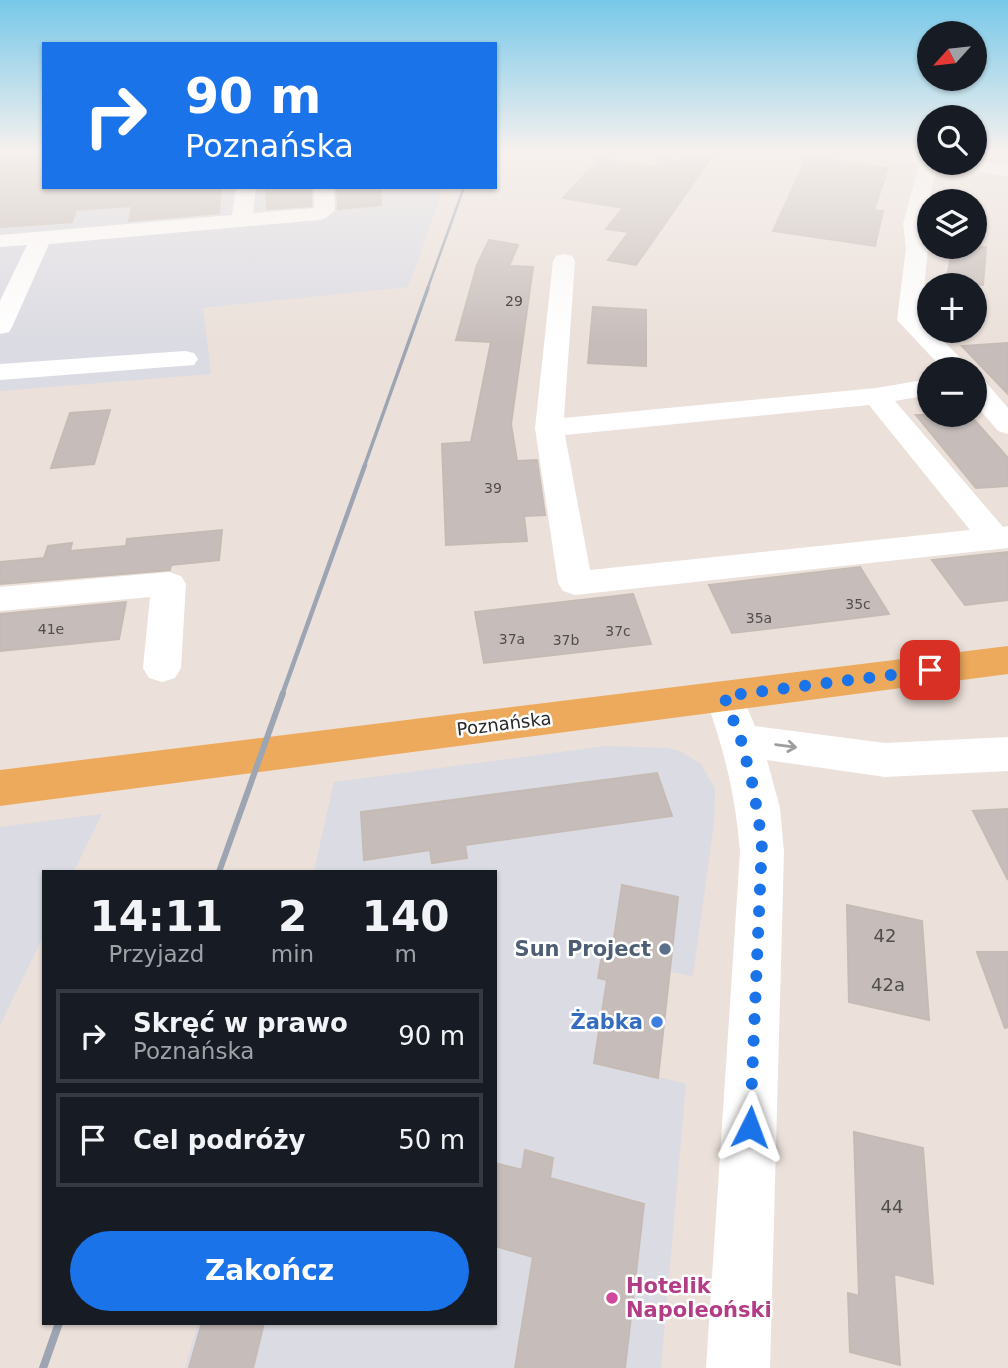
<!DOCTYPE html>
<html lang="pl">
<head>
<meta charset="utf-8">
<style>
	body { margin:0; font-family:"DejaVu Sans",sans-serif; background:#242831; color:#f1f3f6; height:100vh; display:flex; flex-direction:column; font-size:26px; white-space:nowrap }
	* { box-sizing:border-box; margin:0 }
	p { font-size:23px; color:#9ea1a6 }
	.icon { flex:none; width:38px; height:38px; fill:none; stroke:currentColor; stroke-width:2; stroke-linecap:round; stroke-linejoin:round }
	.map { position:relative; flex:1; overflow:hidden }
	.side { position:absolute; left:42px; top:870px; width:455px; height:455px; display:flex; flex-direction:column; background:#171b24; border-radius:0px; box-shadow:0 2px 5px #0004 }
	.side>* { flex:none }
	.hud { position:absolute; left:42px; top:42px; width:455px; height:147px; border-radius:0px; box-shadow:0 2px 5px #0004; background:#1a73e8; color:#fff; overflow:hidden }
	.needle { width:46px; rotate:243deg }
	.tools { position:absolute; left:917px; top:21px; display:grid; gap:14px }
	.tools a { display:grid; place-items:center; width:70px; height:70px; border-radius:50%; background:#171b24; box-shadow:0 2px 5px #0004; font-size:35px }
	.pin { position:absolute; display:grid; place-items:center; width:60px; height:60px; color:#fff; margin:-30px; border-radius:14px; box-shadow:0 4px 10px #0006 }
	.me { position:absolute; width:77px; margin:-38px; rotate:3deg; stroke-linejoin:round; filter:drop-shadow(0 0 5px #0008) }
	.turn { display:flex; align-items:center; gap:24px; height:147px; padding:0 28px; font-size:32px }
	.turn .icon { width:91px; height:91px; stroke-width:2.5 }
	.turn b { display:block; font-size:49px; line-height:60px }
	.eta { display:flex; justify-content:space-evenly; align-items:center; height:119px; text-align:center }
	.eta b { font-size:42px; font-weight:700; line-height:49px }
	.cta { display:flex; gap:14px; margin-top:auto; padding:14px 28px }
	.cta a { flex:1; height:80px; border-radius:42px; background:#1a73e8; color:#fff; font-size:28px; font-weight:700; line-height:80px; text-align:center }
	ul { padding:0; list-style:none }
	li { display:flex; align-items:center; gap:21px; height:94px; margin:0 14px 10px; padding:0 14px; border:4px solid #363941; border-radius:0px }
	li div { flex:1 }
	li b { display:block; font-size:26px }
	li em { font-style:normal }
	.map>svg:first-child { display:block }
	.industrial { fill:#dbdbe3 }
	.building { fill:#c6bdba; stroke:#c6bbb4; stroke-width:2 }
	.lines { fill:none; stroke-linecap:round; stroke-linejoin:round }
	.minor { fill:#fff; fill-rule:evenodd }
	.major { fill:#edaa5d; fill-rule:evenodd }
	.rail-far4 { stroke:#9da5b2; stroke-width:2.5 }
	.rail-far3 { stroke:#9da5b2; stroke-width:3.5 }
	.rail-far2 { stroke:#9da5b2; stroke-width:4.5 }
	.rail-far1 { stroke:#9da5b2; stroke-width:6 }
	.rail { stroke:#9da5b2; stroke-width:8 }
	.oneway { stroke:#9e9e9e }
	.route { stroke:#1a73e8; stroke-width:12; stroke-dasharray:0 21.6 }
	.service-dot { fill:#5c6f8a; stroke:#fff; stroke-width:2.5 }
	.shop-dot { fill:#3f7fe0; stroke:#fff; stroke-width:2.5 }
	.hotel-dot { fill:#d1479c; stroke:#fff; stroke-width:2.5 }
	.labels { text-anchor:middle; stroke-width:5; stroke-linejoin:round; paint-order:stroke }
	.number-label { font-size:14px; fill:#504d4c }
	.street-label { font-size:18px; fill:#282828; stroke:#fff }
	.near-number-label { font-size:18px; fill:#504d4c }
	.near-service-label { font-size:21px; font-weight:bold; fill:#4e5e75; stroke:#fff; text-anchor:end }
	.near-shop-label { font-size:21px; font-weight:bold; fill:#366cbe; stroke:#fff; text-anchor:end }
	.near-hotel-label { font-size:21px; font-weight:bold; fill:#b23c85; stroke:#fff; text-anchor:start }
</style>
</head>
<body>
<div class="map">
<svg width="1008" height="1368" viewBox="0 0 1008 1368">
	<rect width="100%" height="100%" fill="#ebe0da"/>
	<!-- industrial -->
	<path class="industrial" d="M 0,152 L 44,152 L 44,187 L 444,187 L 408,287 L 203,308 L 211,374 L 0,391 Z
		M 606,746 L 668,748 L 680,751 L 701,764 L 715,789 L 714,823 L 693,976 L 670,972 L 658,1077 L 686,1084 L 661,1368 L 185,1368 L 198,1323 L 495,1323 L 495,872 L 314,871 L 334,782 Z
		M 102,814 L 74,871 L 44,872 L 44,935 L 0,1025 L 0,827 Z"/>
	<!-- building -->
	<path class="building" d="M 688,152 L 715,152 L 636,265 L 608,260 L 629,232 L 606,229 L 623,208 L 563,198 L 599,159 L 655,167 L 661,159 L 681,162 Z
		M 44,156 L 44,187 L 221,187 L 219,213 L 129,221 L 132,206 L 76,210 L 72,222 L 0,227 L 0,159 Z
		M 807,157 L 888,168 L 874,210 L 883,211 L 875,246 L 773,231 Z
		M 266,187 L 311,187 L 311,206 L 267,209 Z
		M 337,187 L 380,187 L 381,205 L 338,209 Z
		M 489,240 L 518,245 L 509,266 L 533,267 L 511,424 L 517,461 L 537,460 L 545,515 L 524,516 L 527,541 L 446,545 L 442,444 L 471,442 L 491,342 L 456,340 L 477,265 Z
		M 952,247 L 986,247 L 983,285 L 946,285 Z
		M 593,307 L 646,310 L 646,366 L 588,363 Z
		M 1008,343 L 1008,394 L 962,346 Z
		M 110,410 L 94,464 L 51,468 L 70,413 Z
		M 916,415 L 970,415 L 1008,458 L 1008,486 L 976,488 Z
		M 222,530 L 219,560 L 171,565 L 170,570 L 0,584 L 0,562 L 44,558 L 48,546 L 72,543 L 70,551 L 126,546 L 127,539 Z
		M 1008,552 L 1008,600 L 965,605 L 932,560 Z
		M 860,567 L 889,614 L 732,633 L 709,585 Z
		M 633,594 L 651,644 L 484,663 L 475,612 Z
		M 126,602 L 119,639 L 0,651 L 0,614 Z
		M 657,773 L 672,816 L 465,845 L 467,858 L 432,863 L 430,850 L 364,860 L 361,812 Z
		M 1008,809 L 1008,880 L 973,811 Z
		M 622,885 L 678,897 L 658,1078 L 594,1063 L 607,980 L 598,978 L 602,955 L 611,958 Z
		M 847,905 L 922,921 L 929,1020 L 849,1002 Z
		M 977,952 L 1008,952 L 1008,1027 L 1005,1028 Z
		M 854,1132 L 923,1148 L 933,1284 L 894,1274 L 900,1365 L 850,1352 L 848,1293 L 859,1296 Z
		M 525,1150 L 553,1158 L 550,1178 L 644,1204 L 625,1368 L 515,1368 L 533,1257 L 495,1246 L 495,1163 L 522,1170 Z
		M 202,1323 L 264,1323 L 253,1368 L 189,1368 Z"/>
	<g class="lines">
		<!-- minor -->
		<path class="minor" d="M 858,152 L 929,154 L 929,163 L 938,163 L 923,224 L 928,248 L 921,318 L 929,326 L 929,331 L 934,331 L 971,369 L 943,369 L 897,320 L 906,248 L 903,224 L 919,164 L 867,157 Z
			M 975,160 L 1008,164 L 1008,176 L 953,169 L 944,163 L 975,163 Z
			M 236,187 L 256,187 L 253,213 L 314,208 L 314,187 L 334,187 L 335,210 L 326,218 L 319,220 L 49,244 L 12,327 L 9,332 L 0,334 L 0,301 L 27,245 L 0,247 L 0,235 L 232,215 Z
			M 564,254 L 572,256 L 575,261 L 564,418 L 876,388 L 929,379 L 929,395 L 895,401 L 1003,527 L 1008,526 L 1008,548 L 575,595 L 563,591 L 558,583 L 535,428 L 553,261 L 556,256 ZM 869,405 L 970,530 L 590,570 L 565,435 Z
			M 185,351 L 194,353 L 198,359 L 194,365 L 0,380 L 0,364 Z
			M 975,379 L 985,381 L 1008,408 L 1008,434 L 998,431 L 975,404 Z
			M 169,572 L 181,576 L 186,584 L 181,668 L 175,678 L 162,682 L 149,678 L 143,668 L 150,597 L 0,611 L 0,587 Z
			M 724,682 L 738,686 L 755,726 L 885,743 L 1008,737 L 1008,771 L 885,777 L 767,760 L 780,808 L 784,852 L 770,1368 L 706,1368 L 740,852 C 736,798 724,748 705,697 L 710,686 Z"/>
		<!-- major -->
		<path class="major" d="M 1008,646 L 1008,674 L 0,806 L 0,770 Z"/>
		<!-- rail-far4 -->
		<path class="rail-far4" d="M 427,290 L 464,187"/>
		<!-- rail-far3 -->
		<path class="rail-far3" d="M 364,467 L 428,288"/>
		<!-- rail-far2 -->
		<path class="rail-far2" d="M 282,695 L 365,465"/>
		<!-- rail-far1 -->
		<path class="rail-far1" d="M 219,872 L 283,693"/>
		<!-- rail -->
		<path class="rail" d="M 43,1368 L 59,1323"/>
	</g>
	<!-- one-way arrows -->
	<defs><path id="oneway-shaft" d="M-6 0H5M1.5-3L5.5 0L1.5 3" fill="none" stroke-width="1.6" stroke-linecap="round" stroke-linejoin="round" transform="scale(1.75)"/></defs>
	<use class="oneway" href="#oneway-shaft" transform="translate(786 746) rotate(8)"/>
	<!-- sky -->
	<linearGradient id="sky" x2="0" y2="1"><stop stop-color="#77c8e9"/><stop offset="0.44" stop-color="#f6f1ee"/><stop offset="1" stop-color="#f6f1ee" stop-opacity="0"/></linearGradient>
	<rect width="1008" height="343" fill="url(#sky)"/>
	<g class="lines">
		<!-- route -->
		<path class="route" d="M 750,1127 L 762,841 L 753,786 L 741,740 L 724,696 L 930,670"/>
	</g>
	<!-- markers -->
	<circle class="service-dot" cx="665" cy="949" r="7"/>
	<circle class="shop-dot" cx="657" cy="1022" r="7"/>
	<circle class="hotel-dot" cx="612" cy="1298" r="7"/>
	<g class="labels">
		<!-- number labels -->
		<g class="number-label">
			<text x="514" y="306">29</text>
			<text x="493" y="493">39</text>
			<text x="858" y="609">35c</text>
			<text x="759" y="623">35a</text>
			<text x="51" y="634">41e</text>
			<text x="618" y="636">37c</text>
			<text x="512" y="644">37a</text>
			<text x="566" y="645">37b</text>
		</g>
		<!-- street labels -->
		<g class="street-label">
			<text transform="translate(504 724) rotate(-7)" y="6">Poznańska</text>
		</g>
		<!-- near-number labels -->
		<g class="near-number-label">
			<text x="885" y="942">42</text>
			<text x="888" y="991">42a</text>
			<text x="892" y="1213">44</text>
		</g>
		<!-- near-service labels -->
		<g class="near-service-label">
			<text x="651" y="956">Sun Project</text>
		</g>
		<!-- near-shop labels -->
		<g class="near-shop-label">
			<text x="643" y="1029">Żabka</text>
		</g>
		<!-- near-hotel labels -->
		<g class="near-hotel-label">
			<text x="626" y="1293">Hotelik<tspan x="626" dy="24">Napoleoński</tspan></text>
		</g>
	</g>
</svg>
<div class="tools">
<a><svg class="needle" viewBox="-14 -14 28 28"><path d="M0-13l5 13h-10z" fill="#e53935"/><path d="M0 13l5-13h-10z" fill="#9ea1a6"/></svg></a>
<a><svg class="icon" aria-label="search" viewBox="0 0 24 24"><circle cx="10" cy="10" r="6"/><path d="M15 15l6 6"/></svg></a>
<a><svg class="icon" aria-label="layers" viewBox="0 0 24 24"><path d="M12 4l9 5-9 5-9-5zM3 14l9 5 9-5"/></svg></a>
<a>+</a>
<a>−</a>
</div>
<div class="pin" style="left:930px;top:670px;background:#d93025"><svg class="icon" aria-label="arrive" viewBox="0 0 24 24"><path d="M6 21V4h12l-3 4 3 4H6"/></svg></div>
<svg class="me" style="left:750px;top:1127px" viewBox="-20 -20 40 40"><path d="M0-17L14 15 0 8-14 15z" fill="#1a73e8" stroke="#fff" stroke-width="4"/></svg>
<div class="hud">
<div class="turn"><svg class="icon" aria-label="right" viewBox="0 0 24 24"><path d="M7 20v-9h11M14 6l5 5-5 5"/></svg><div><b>90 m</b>Poznańska</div></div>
</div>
<section class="side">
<div class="eta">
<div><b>14:11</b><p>Przyjazd</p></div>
<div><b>2</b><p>min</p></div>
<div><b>140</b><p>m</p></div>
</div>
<ul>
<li><svg class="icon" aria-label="right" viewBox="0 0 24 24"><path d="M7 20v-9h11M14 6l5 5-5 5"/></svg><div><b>Skręć w prawo</b><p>Poznańska</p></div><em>90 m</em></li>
<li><svg class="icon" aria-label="arrive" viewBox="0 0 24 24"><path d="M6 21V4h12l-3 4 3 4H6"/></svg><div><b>Cel podróży</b></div><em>50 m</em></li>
</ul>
<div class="cta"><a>Zakończ</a></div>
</section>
</div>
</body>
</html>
